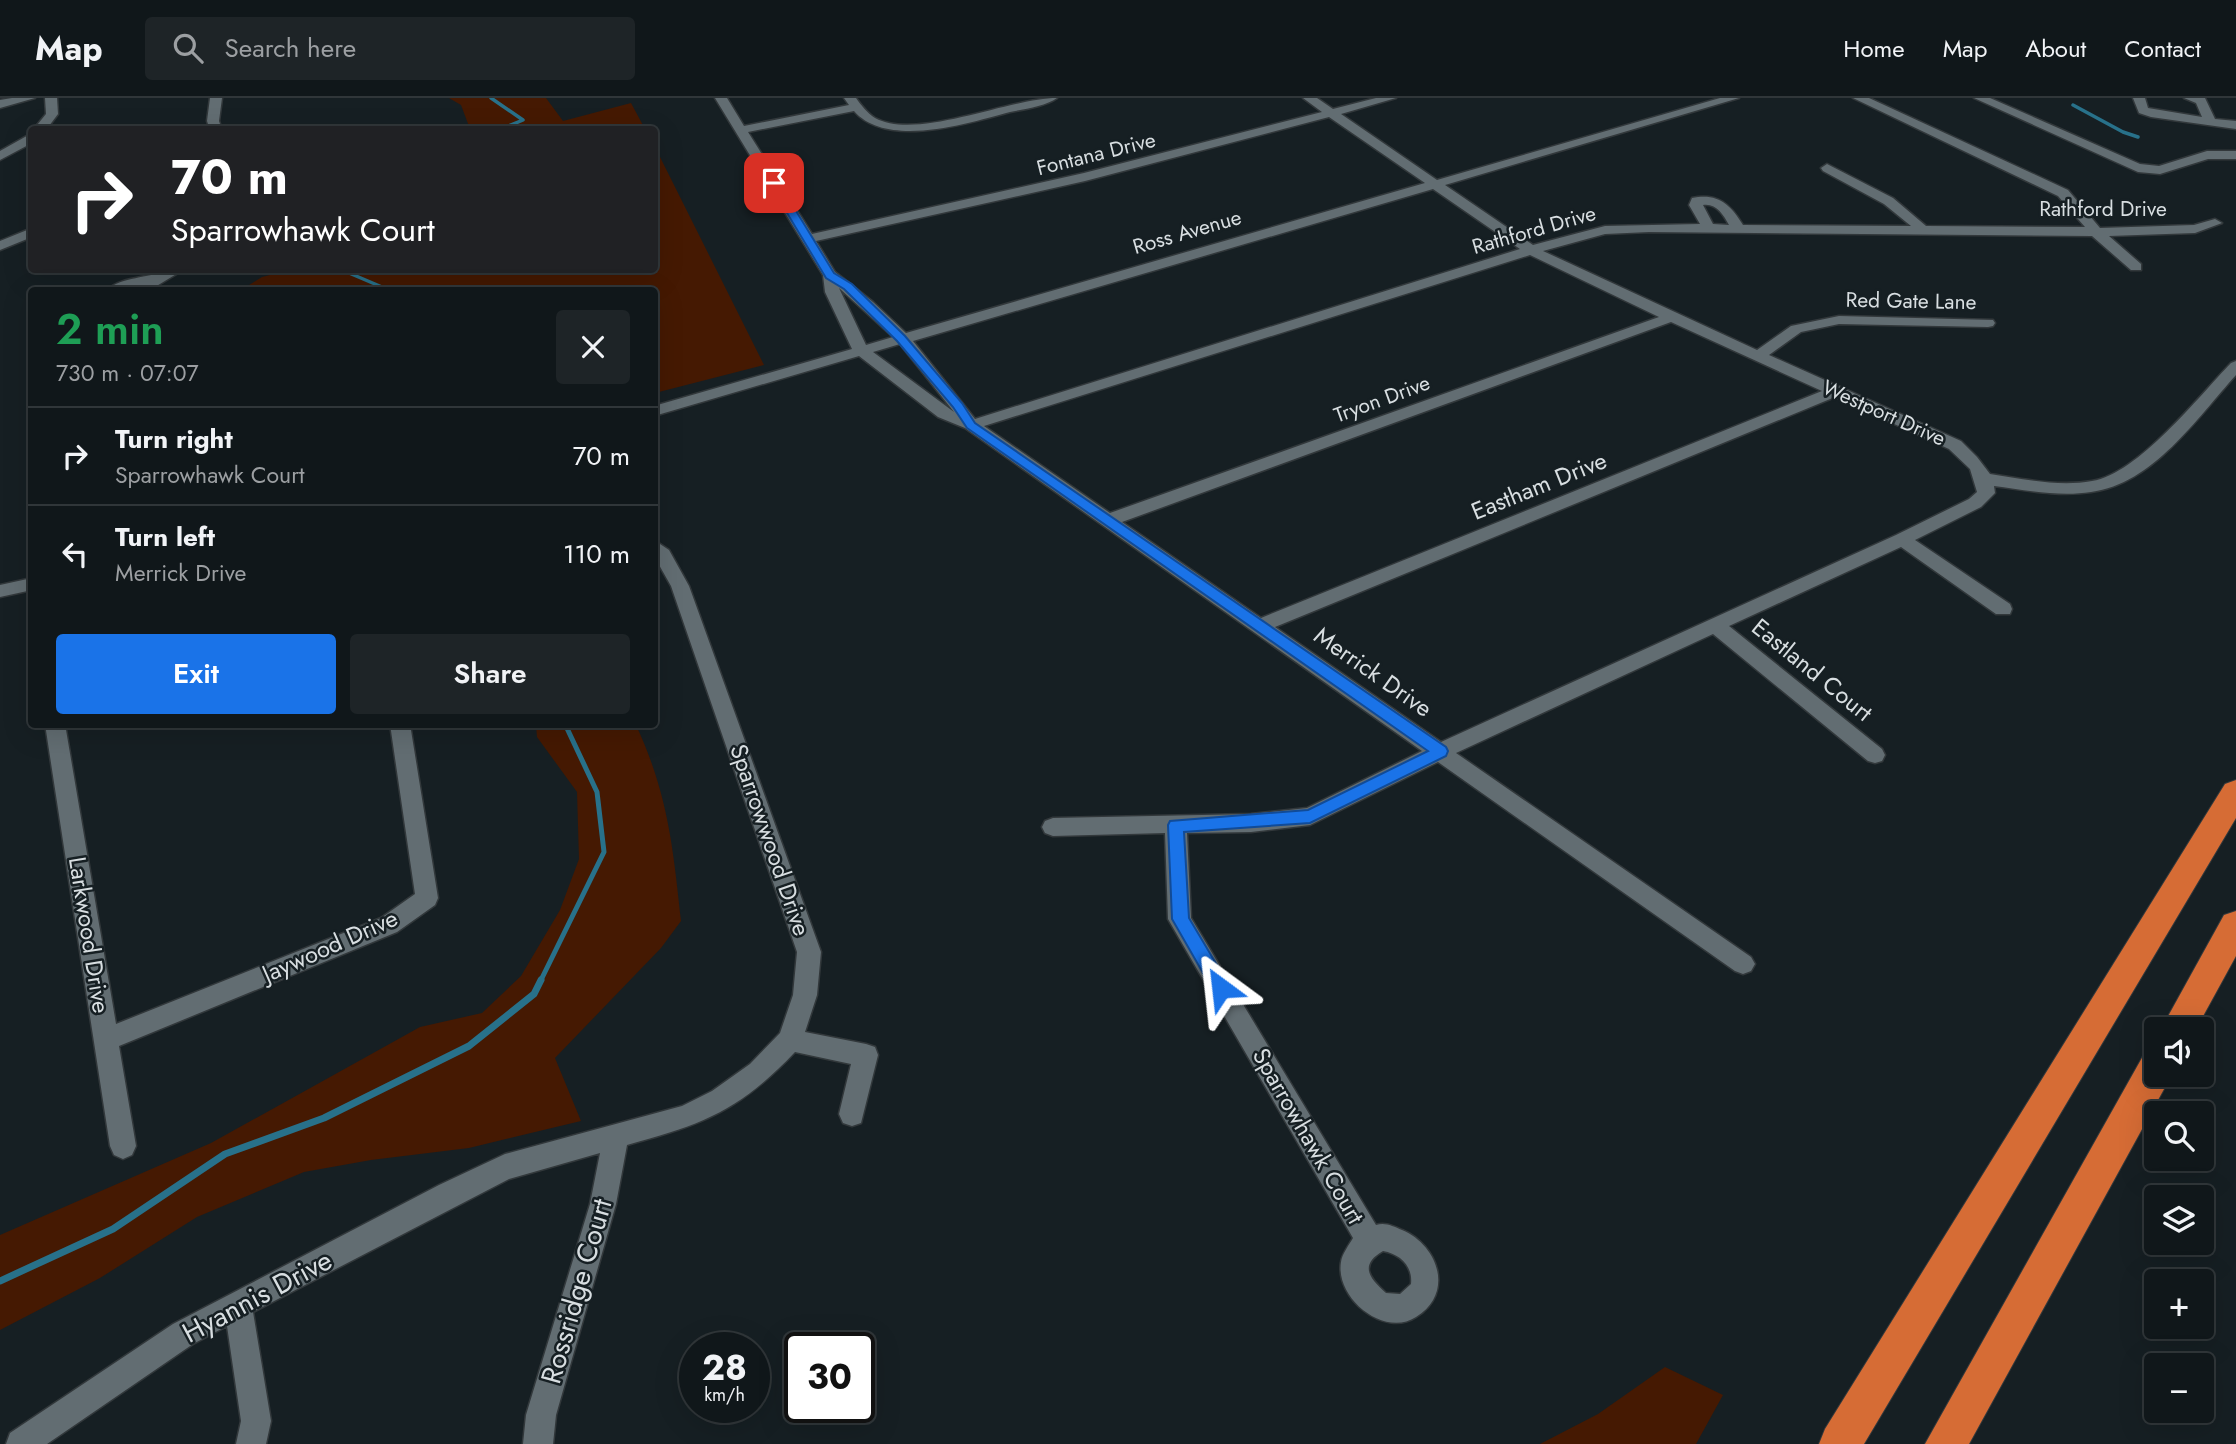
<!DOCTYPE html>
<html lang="en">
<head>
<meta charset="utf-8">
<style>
	body { margin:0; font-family:Jost,sans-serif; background:#1e2427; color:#f1f3f6; height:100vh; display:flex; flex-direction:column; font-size:26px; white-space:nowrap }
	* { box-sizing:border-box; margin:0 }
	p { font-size:23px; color:#9c9fa2 }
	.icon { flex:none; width:38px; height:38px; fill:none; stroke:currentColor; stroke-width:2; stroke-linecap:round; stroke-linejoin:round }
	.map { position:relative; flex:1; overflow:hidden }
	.side { position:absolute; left:28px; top:189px; width:630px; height:441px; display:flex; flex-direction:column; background:#10171a; border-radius:7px; box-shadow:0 7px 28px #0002,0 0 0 2px #303639 }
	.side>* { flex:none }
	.guide { position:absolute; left:28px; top:28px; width:630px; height:147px; border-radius:7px; box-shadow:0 7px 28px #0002,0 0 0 2px #303639; background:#202124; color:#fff; overflow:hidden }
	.fabs { position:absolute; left:2144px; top:919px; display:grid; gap:14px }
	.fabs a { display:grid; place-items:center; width:70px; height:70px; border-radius:7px; background:#10171a; box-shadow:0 7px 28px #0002,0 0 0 2px #303639; font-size:35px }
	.speed { position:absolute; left:679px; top:1234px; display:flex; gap:14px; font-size:35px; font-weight:700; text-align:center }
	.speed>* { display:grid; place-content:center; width:91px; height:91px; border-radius:50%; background:#10171a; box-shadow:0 7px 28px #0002,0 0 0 2px #303639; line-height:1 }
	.speed small { font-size:18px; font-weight:400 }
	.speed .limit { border:4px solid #111; border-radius:10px; background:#fff; color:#111 }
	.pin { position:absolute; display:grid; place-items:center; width:60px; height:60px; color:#fff; margin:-30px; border-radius:14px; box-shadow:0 4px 10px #0006 }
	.me { position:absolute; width:77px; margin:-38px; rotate:330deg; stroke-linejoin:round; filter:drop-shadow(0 0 5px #0008) }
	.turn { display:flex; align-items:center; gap:24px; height:147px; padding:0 28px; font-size:32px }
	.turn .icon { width:91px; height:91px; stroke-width:2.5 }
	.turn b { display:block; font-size:49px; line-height:60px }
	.round { display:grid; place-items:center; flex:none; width:74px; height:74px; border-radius:7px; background:#1e2427 }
	.summary { display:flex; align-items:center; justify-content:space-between; height:119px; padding:0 28px }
	h1 { font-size:42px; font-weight:600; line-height:52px; color:#1e9e55 }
	.primary-button { display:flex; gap:14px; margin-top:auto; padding:14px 28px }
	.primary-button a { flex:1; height:80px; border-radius:7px; background:#1a73e8; color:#fff; font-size:28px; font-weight:600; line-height:80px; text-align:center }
	.primary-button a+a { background:#1e2427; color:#f1f3f6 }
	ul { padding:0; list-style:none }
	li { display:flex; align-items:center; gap:21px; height:98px; padding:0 28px; border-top:2px solid #303639 }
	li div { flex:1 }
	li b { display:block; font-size:26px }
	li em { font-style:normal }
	header { display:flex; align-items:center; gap:42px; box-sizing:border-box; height:98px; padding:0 35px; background:#10171a; border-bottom:2px solid #303639 }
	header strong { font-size:33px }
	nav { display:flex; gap:38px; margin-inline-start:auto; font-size:24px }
	.search { width:490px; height:63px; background:#1e2427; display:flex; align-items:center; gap:18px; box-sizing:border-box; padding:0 24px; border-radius:7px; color:#9c9fa2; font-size:26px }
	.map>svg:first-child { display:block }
	.green { fill:#451902 }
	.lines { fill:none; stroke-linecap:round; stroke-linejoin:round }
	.stream-far2 { stroke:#28718a; stroke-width:3.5 }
	.stream-far1 { stroke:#28718a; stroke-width:5 }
	.stream { stroke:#28718a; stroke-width:7 }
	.minor-casing { stroke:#32383b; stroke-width:3 }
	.highway-casing { stroke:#32383b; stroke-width:2 }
	.minor { fill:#626d72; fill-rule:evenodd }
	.highway { fill:#d66c35; fill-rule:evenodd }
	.route { fill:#1a73e8; stroke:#114b97; stroke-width:2 }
	.labels { text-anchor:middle; stroke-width:5; stroke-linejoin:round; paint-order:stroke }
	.far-street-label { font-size:21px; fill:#d8dee1; stroke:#161f23 }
	.street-label { font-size:24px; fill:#d8dee1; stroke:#161f23 }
	.near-street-label { font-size:28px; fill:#d8dee1; stroke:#161f23 }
</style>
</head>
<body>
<header>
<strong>Map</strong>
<div class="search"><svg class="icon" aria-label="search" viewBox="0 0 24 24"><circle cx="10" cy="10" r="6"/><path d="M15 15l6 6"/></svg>Search here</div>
<nav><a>Home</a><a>Map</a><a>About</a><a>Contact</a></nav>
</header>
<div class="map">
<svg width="2236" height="1346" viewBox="0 0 2236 1346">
	<rect width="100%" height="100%" fill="#161f23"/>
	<!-- green -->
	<path class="green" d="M 449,0 L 546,0 L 563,23 L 631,5 L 645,31 L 470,31 L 461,7 Z
		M 655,49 L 764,267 L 655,295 L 654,192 L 241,192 L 262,179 L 290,172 L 654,172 Z
		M 536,627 L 636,627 C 668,696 673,749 681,823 L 661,850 L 555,960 L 581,1023 L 469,1050 L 371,1062 L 304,1074 L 197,1119 L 100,1180 L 0,1232 L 0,1137 L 211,1045 L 420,929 L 482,915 L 521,878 L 560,812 L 579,761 L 577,694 L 537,639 Z
		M 1665,1269 L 1723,1297 L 1696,1346 L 1540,1346 L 1598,1316 Z"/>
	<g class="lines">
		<!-- stream-far2 -->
		<path class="stream-far2" d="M 491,0 L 523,22 L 499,32
			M 2073,7 L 2123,34 L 2138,39
			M 342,172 L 389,192"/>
		<!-- stream-far1 -->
		<path class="stream-far1" d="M 540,884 L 604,754 L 597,694 L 565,626"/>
		<!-- stream -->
		<path class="stream" d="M 0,1183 L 113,1131 L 225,1056 L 324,1020 L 469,948 L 534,896 L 541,882"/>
		<!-- minor casing -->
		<g class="minor-casing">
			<path id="minor" d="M 12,0 L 35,0 L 0,10 L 0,2 Z
				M 45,0 L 57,0 L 58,16 L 46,32 L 33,32 L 46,16 Z
				M 210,0 L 222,0 L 219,23 L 222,32 L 210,32 L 207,23 Z
				M 715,0 L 727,0 L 744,28 L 849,7 L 844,0 L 856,0 C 861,7 867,15 875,20 C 917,43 1009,0 1057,0 C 1046,8 1025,11 1010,14 C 969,25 887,51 854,13 L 748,34 L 812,136 L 1084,75 L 1322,14 L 1303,0 L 1317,0 L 1333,11 L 1376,0 L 1396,0 L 1341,16 L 1437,82 L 1720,0 L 1739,0 L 1445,87 L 1533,147 L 1605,128 L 1700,126 L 1689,107 L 1692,100 C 1718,95 1730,106 1743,127 L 1911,128 L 1884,106 L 1823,73 L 1821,70 L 1827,66 L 1893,100 L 1926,128 L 2085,129 L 2058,98 L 1853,0 L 1869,0 L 2068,92 L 2100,130 L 2194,127 L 2215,121 L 2222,125 L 2195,135 L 2109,138 L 2141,166 L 2141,172 L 2131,172 L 2092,138 L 1649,134 L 1605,136 L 1543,153 L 1757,252 L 1791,228 L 1839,218 L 1993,222 L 1995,225 L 1993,228 L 1988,229 L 1839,226 L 1801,234 L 1769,257 L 1961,343 L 1977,359 L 1990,376 C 2023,381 2059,389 2092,383 C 2138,376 2199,298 2231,265 L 2236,263 L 2236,277 C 2197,320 2153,386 2091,394 C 2059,399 2025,392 1994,388 L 1995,395 L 1981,409 L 1915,442 L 2010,506 L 2012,511 L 2010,516 L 1996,516 L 1901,449 L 1729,528 L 1882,651 L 1885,657 L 1882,663 L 1875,665 L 1868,663 L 1713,536 L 1456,655 L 1751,859 L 1755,866 L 1751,873 L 1743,876 L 1735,873 L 1438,664 L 1310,727 L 1251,734 L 1187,735 L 1191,820 L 1376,1127 C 1385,1124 1393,1128 1402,1132 C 1438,1147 1455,1195 1416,1219 C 1384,1240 1335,1200 1341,1164 C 1342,1156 1349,1147 1353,1140 L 1168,821 L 1165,735 L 1053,738 L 1045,735 L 1042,729 L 1045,723 L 1053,720 L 1251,716 L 1307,710 L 1422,653 L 965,330 L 938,319 L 859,258 L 654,318 L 654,308 L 852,251 L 825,194 L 823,177 ZM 1329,19 L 1425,85 L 906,235 L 873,204 L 835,174 L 816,143 L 1085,83 ZM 1433,91 L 1520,151 L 975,321 L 913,243 ZM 1703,107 C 1716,105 1723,116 1729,127 L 1713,126 ZM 1530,157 L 1659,219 L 1110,415 L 984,328 ZM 839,190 L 893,239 L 866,247 ZM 1671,224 L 1822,293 L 1261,520 L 1122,424 ZM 900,246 L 954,314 L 873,254 ZM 1835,299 L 1949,351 L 1970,371 L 1977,394 L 1969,401 L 1896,437 L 1441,644 L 1275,529 ZM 1383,1153 C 1400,1156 1413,1168 1411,1186 L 1400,1196 L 1386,1195 C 1369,1180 1359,1167 1383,1153 Z
				M 1974,0 L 1990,0 L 2140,66 L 2159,68 L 2207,53 L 2236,53 L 2236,61 L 2208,61 L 2160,76 L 2138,74 Z
				M 2133,0 L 2145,0 L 2148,10 L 2202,19 L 2196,5 L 2184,0 L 2205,0 L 2215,21 L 2236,23 L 2236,31 L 2151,19 L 2139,15 Z
				M 32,35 L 32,45 L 0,62 L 0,53 Z
				M 32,130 L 32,139 L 0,152 L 0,143 Z
				M 166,172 L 183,172 L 150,192 L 142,192 L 138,189 L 127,192 L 107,192 C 122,178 148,181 166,172 Z
				M 654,442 L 669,452 L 689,488 L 821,854 L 817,897 L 805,934 L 866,946 L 875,949 L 878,957 L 861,1025 L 852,1028 L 843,1025 L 839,1016 L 851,966 L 795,954 C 739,1013 704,1026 627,1047 L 616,1106 L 556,1317 L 553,1346 L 523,1346 L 526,1317 L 590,1106 L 600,1055 L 509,1081 L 253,1214 L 271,1323 L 266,1346 L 236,1346 L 241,1323 L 227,1228 L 193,1246 L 47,1346 L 6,1346 L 10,1335 L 173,1226 L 439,1087 L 505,1056 L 682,1008 L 712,993 L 750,966 L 780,935 L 793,897 L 797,854 L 671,488 L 654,458 Z
				M 32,480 L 32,492 L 0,499 L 0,487 Z
				M 45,626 L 65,626 L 116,926 L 381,820 L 415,796 L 390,626 L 410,626 L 438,800 L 435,807 L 397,834 L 119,948 L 136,1048 L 132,1057 L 123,1061 L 114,1057 L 110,1048 Z"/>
		</g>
		<!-- highway casing -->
		<g class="highway-casing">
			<path id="highway" d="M 2236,682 L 2236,720 L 1864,1346 L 1819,1346 L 1825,1331 L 2225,686 Z
				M 2236,813 L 2236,858 L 2196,931 L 2161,931 L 2224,817 Z
				M 2156,954 L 2156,976 L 2171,976 L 2169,982 L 1969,1346 L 1925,1346 L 2143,958 Z"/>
		</g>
		<!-- minor -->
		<use href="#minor" class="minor"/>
		<!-- highway -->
		<use href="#highway" class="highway"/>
	</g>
	<!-- route -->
	<path class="route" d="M 774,82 L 779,85 L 834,175 L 852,186 L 905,238 L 962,305 L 975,325 L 1446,649 L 1448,653 L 1446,658 L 1310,725 L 1184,734 L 1189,820 L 1227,884 L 1230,890 L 1227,896 L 1221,898 L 1215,896 L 1172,821 L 1168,727 L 1170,723 L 1308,712 L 1428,653 L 967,330 L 953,309 L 897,243 L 844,191 L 826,180 L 769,85 Z"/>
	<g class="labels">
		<!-- far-street labels -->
		<g class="far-street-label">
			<text transform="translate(1096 56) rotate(-14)" y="7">Fontana Drive</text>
			<text x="2103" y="118">Rathford Drive</text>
			<text transform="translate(1534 132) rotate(-16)" y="7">Rathford Drive</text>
			<text transform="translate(1187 134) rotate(-16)" y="7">Ross Avenue</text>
			<text transform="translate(1911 203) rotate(1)" y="7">Red Gate Lane</text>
			<text transform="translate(1382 301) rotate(-20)" y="7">Tryon Drive</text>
			<text transform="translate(1884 315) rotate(24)" y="7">Westport Drive</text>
		</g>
		<!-- street labels -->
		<g class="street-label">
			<text transform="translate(1539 388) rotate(-22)" y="8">Eastham Drive</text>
			<text transform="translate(1812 572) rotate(39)" y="8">Eastland Court</text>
			<text transform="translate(1373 574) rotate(35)" y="8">Merrick Drive</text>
			<text transform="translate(770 742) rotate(71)" y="8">Sparrowwood Drive</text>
			<text transform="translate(89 837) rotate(81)" y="8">Larkwood Drive</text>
			<text transform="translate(330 848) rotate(-24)" y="8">Jaywood Drive</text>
			<text transform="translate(1308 1038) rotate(60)" y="8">Sparrowhawk Court</text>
		</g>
		<!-- near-street labels -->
		<g class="near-street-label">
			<text transform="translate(576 1193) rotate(-74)" y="10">Rossridge Court</text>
			<text transform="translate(257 1198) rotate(-28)" y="10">Hyannis Drive</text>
		</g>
	</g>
</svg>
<div class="fabs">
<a><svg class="icon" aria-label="sound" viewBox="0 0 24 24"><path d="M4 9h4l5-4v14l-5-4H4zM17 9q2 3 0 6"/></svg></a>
<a><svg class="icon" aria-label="search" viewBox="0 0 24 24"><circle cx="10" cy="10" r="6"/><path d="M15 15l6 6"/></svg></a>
<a><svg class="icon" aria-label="layers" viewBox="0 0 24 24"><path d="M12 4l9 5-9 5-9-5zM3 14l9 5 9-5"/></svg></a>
<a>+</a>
<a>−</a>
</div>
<div class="speed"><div>28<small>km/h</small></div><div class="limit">30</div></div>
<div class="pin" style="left:774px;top:85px;background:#d93025"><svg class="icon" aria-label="arrive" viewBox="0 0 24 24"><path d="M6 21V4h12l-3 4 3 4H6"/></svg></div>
<svg class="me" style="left:1221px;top:890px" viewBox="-20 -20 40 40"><path d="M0-17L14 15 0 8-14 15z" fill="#1a73e8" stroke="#fff" stroke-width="4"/></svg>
<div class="guide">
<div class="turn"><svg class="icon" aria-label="right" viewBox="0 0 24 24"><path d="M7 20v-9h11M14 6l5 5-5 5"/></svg><div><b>70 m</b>Sparrowhawk Court</div></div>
</div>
<section class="side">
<div class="summary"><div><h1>2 min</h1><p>730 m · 07:07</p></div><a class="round"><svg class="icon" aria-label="close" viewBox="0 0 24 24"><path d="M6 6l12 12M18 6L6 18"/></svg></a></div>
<ul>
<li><svg class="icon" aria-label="right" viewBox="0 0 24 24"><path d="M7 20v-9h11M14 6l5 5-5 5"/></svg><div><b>Turn right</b><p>Sparrowhawk Court</p></div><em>70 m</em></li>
<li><svg class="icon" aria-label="left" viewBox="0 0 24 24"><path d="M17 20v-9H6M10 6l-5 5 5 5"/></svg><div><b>Turn left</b><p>Merrick Drive</p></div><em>110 m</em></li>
</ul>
<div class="primary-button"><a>Exit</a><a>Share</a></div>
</section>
</div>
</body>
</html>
